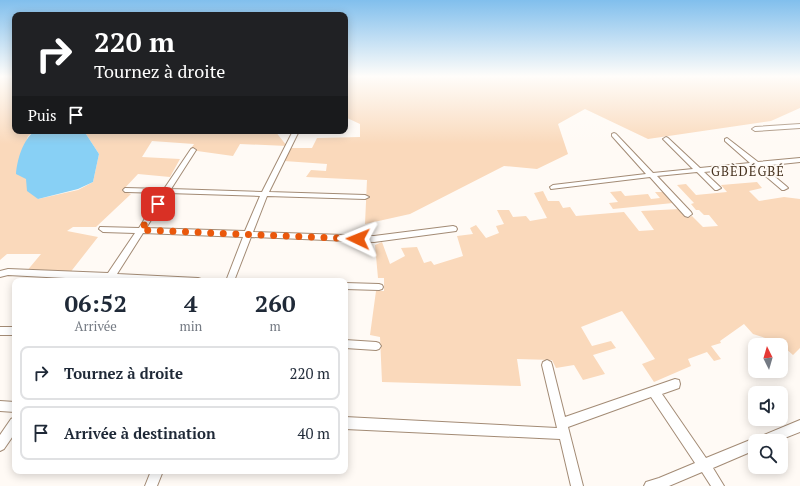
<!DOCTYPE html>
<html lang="fr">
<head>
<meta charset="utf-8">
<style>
	body { margin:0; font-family:"PT Serif",serif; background:#f6f6f7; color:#1f2937; height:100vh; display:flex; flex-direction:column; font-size:15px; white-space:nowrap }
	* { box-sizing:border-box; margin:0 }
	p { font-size:13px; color:#747a83 }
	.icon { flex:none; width:22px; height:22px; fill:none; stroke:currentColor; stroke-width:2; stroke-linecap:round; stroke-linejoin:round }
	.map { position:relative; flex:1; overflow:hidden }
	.side { position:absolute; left:12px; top:278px; width:336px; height:196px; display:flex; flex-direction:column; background:#fff; border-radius:8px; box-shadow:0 2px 10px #0003 }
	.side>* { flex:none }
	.guide { position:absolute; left:12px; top:12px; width:336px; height:122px; border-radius:8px; box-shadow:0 2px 10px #0003; background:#202124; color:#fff; overflow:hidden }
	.needle { width:26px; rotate:355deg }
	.tools { position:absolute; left:748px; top:338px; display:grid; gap:8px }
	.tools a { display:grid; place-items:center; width:40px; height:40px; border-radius:8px; background:#fff; box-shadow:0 2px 10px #0003; font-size:20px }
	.pin { position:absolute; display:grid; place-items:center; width:34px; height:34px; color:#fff; margin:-17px; border-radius:8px; box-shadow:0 2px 6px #0006 }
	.me { position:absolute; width:44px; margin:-22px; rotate:272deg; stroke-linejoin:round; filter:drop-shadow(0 0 3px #0008) }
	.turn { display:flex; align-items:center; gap:14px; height:84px; padding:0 16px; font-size:18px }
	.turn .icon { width:52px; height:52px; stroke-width:2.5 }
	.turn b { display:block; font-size:28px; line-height:34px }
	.then { display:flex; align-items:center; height:38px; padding:0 16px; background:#0003; gap:8px; font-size:15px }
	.eta { display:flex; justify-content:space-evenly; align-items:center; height:68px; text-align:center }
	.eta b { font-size:24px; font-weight:700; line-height:28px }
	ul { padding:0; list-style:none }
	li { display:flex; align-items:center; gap:12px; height:54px; margin:0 8px 6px; padding:0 8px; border:2px solid #e0e1e3; border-radius:8px }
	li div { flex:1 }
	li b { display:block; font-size:15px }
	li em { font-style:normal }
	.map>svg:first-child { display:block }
	.green { fill:#fad9bb }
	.water { fill:#88d0f5 }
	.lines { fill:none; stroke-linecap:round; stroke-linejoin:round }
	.minor-casing { stroke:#a38b75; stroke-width:2 }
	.minor { fill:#fff; fill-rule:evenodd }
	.route { stroke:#ea580c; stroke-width:7; stroke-dasharray:0 12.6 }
	.labels { text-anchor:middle; stroke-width:3.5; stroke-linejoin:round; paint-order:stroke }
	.neighbourhood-label { font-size:13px; letter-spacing:1px; fill:#46321f; stroke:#fffaf5 }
</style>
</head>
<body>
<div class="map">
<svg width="800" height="486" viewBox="0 0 800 486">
	<rect width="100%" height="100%" fill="#fffaf5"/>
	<!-- green -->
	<path class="green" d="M 0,76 L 15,76 L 15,131 L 35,131 L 28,136 L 25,145 L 26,179 L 38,199 L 78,190 L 93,182 L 99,154 L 84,131 L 275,131 L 287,146 L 240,144 L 233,156 L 190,150 L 194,144 L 152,141 L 142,157 L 180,159 L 170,177 L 138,174 L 122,191 L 131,194 L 96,227 L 73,227 L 67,231 L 98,237 L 69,274 L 26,272 L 41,254 L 7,254 L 0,260 Z
		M 345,76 L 800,76 L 800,108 L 771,121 L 648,139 L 585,109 L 558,124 L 568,154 L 537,169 L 504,166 L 410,214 L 365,224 L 367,180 L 306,177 L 311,170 L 326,171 L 327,164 L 284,161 L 290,148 L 312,148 L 317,138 L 360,137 L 360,124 L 345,117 Z
		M 757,182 L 762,188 L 749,191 L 759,201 L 784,197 L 800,199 L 800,348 L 793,355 L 778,342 L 753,334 L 744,324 L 720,341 L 721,343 L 711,346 L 721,359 L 714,361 L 707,352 L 688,359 L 691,366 L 654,382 L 642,364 L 655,359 L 622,311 L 581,327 L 592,346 L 611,341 L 616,348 L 593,355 L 605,374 L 583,380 L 574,365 L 556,368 L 552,360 L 517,359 L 521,386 L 382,382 L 380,337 L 370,335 L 376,291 L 384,291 L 384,278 L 378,278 L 375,245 L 382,242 L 390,264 L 405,256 L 401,248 L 417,247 L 424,263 L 431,261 L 434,265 L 463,256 L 457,236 L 473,234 L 470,228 L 476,225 L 486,238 L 499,233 L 496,226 L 504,224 L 497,210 L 509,210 L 513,217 L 526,216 L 530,221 L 547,218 L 534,193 L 543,191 L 548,201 L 559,201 L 563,208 L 570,207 L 576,216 L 624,212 L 639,231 L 654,230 L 641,211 L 680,209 L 687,218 L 692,216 L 703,227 L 718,226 L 709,215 L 704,215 L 699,210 L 696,210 L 691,204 L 694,203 L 677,185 L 686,184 L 696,195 L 727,192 L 721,185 Z
		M 621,191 L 625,196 L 648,194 L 651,199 L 660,198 L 655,192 L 664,192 L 673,203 L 613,209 L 609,203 L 618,202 L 610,192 Z"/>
	<!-- water -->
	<path class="water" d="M 35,131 L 84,131 L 99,154 L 93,182 L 78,189 L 38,199 L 27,191 L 26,179 L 16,174 C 17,160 23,139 35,131 Z"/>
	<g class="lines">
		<!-- minor casing -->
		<g class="minor-casing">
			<path id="minor" d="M 800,124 L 800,128 L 755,131 L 752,129 L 755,127 Z
				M 293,131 L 299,131 L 269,192 L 365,195 L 369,197 L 365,199 L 267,196 L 253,232 L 374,236 L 453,226 L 456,227 L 457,229 L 456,231 L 374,242 L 251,237 L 234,281 L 226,281 L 243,237 L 143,233 L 117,274 L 198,278 L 201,279 L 202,281 L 104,281 L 104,280 L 8,275 L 0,277 L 0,271 L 8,269 L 108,273 L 135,233 L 103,232 L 99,229 L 100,227 L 139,228 L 161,193 L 127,192 L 125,192 L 123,190 L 125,188 L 164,189 L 191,149 L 193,148 L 196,150 L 171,189 L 262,192 ZM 168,193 L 260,196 L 245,231 L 146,228 Z
				M 614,133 L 616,134 L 653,173 L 693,169 L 663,139 L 666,137 L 668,138 L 700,168 L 750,163 L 725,141 L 725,139 L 727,138 L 758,162 L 800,158 L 800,162 L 762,166 L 786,186 L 788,188 L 784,190 L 782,190 L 755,167 L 704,172 L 719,186 L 721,188 L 717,190 L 715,190 L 697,172 L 657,176 L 691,212 L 692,214 L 688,217 L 685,216 L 650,177 L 551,189 L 550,187 L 553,185 L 646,174 L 612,136 L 612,134 Z
				M 345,283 L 379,284 L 382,285 L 383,287 L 382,289 L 379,290 L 345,289 Z
				M 0,327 L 15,327 L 15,335 L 0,335 Z
				M 345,340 L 376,342 L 379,343 L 381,346 L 379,349 L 376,350 L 345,348 Z
				M 547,360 L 551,362 L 552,365 L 565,417 L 675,379 L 679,380 L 680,384 L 679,388 L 662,394 L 706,458 L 755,438 L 758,439 L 759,437 L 800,420 L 800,432 L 777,441 L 755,441 L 755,450 L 713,468 L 724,486 L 711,486 L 702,472 L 669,486 L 644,486 L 646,482 L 659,478 L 695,463 L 651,397 L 568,427 L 583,486 L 571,486 L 560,439 L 345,429 L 345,417 L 557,428 L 542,365 L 543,362 Z
				M 0,401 L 15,402 L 15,412 L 0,411 Z
				M 15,417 L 15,433 L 4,449 L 0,451 L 0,435 L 11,419 Z
				M 151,471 L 163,471 L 157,486 L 145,486 Z"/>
		</g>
		<!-- minor -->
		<use href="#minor" class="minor"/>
	</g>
	<!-- sky -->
	<linearGradient id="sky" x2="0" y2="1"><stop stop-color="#81bfed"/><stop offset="0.53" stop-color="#fffdfa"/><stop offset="1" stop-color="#fffdfa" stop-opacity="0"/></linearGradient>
	<rect width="800" height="144" fill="url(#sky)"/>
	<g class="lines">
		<!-- route -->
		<path class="route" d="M 158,204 L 141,230 L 358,239"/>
	</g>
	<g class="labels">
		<!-- neighbourhood labels -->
		<g class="neighbourhood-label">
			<text x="748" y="176">GBÈDÉGBÉ</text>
		</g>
	</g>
</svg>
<div class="tools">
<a><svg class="needle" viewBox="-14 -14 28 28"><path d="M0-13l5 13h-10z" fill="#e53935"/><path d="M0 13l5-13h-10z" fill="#747a83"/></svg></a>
<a><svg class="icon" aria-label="sound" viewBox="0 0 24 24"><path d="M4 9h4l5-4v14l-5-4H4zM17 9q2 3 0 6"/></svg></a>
<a><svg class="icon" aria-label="search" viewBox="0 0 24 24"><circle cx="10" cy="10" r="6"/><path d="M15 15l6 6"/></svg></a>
</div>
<div class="pin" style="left:158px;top:204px;background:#d93025"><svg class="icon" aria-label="arrive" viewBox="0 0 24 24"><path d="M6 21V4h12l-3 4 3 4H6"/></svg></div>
<svg class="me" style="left:358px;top:239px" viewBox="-20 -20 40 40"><path d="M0-17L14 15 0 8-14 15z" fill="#ea580c" stroke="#fff" stroke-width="4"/></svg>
<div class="guide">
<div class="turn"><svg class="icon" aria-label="right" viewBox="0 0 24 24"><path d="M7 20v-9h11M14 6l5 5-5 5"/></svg><div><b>220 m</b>Tournez à droite</div></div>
<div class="then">Puis<svg class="icon" aria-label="arrive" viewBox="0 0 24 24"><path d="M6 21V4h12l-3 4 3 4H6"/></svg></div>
</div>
<section class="side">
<div class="eta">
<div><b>06:52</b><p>Arrivée</p></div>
<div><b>4</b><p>min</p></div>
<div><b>260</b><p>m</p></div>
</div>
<ul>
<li><svg class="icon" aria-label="right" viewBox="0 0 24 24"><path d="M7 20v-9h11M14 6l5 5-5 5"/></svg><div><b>Tournez à droite</b></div><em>220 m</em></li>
<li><svg class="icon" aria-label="arrive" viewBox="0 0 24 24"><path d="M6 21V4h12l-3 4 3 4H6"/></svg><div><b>Arrivée à destination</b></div><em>40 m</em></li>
</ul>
</section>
</div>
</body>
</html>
